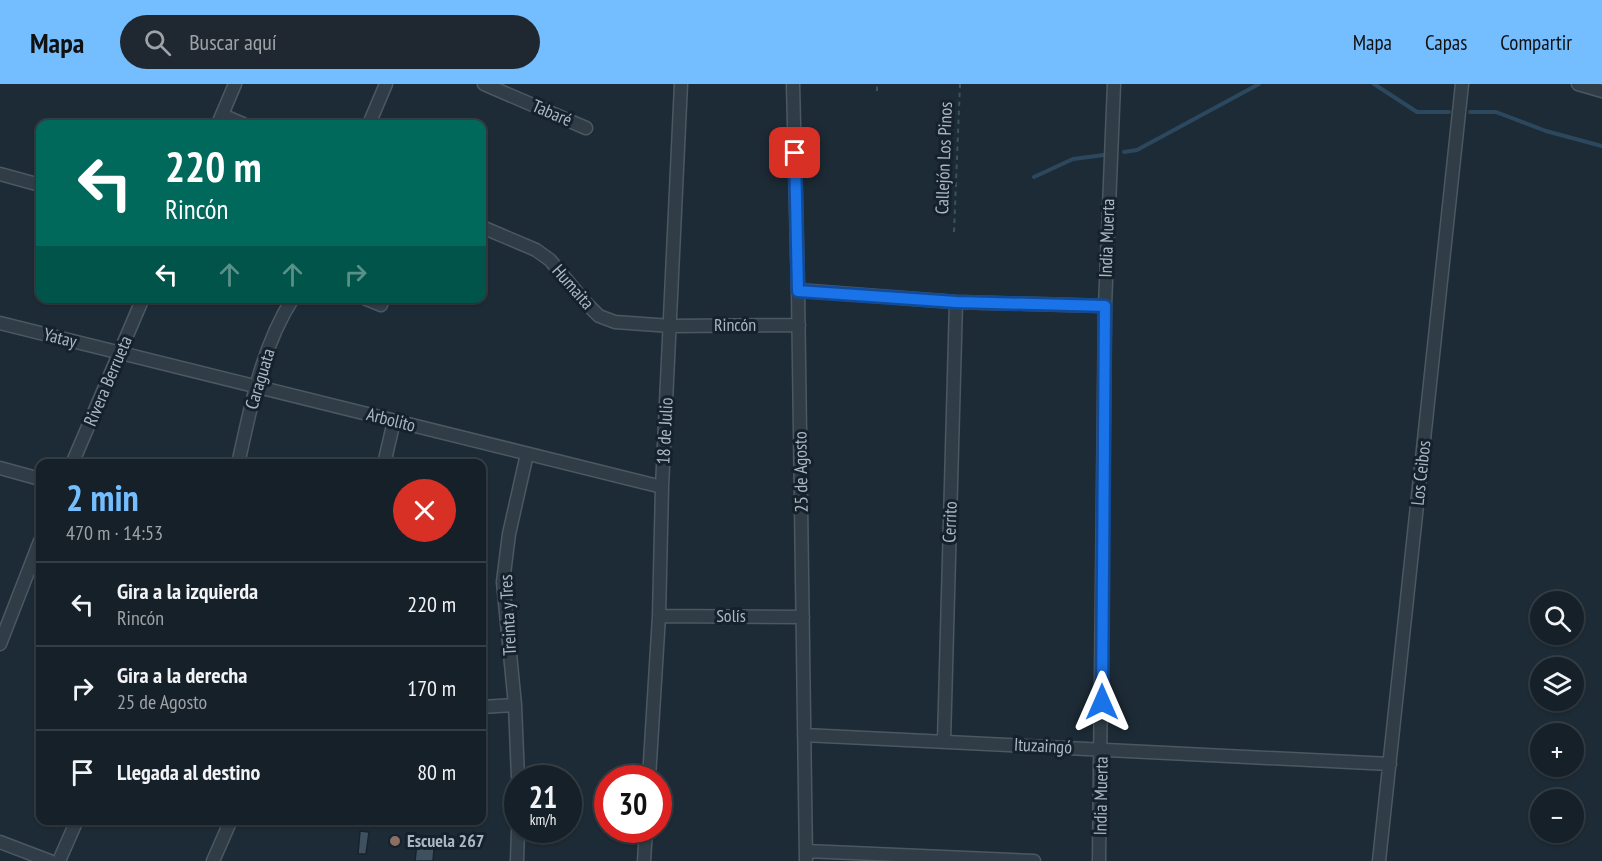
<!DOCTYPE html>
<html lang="es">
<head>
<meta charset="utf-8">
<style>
	body { margin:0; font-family:"PT Sans Narrow",sans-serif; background:#1f2830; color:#f1f3f6; height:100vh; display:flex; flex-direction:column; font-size:22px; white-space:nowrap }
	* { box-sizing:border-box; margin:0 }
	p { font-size:20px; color:#9ea3a8 }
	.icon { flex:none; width:33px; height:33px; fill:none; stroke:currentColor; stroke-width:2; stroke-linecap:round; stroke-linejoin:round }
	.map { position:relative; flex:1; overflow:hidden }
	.details { position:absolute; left:36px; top:375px; width:450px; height:366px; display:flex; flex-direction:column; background:#162028; border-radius:12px; box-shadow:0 2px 4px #0004,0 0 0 2px #353e45 }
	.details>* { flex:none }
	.hud { position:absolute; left:36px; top:36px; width:450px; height:183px; border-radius:12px; box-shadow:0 2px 4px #0004,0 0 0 2px #353e45; background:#00695c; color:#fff; overflow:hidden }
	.buttons { position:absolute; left:1530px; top:507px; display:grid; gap:12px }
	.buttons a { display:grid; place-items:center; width:54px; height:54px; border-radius:50%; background:#162028; box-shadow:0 2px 4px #0004,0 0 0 2px #353e45; font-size:30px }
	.speed { position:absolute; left:504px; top:681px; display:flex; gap:12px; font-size:30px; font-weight:700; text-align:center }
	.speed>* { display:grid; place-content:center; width:78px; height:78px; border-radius:50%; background:#162028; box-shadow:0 2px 4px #0004,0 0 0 2px #353e45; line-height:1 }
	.speed small { font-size:15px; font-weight:400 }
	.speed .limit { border:9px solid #d22; background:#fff; color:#111 }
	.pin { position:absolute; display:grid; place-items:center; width:51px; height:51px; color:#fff; margin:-26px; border-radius:12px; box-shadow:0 3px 9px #0006 }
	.me { position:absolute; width:66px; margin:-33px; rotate:0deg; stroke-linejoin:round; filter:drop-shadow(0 0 4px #0008) }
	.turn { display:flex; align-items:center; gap:21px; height:126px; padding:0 30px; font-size:27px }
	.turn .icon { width:78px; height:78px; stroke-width:2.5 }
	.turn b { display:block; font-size:42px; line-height:51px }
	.lanes { display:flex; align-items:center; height:57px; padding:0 30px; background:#0003; justify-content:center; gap:30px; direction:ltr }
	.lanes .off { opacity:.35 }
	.round { display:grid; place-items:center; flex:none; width:63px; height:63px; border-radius:32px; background:#1f2830 }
	.headline { display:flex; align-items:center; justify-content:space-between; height:102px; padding:0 30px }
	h1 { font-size:36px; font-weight:700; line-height:45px; color:#74bdff }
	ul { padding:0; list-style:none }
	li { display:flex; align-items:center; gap:18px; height:84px; padding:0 30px; border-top:2px solid #353e45 }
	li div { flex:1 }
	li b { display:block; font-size:22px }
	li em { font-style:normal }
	header { display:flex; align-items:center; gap:36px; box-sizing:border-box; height:84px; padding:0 30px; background:#74bdff; color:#111 }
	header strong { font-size:28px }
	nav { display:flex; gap:33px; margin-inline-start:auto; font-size:21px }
	.search { width:420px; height:54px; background:#1f2830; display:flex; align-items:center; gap:15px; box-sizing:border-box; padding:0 21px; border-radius:33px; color:#9ea3a8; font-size:22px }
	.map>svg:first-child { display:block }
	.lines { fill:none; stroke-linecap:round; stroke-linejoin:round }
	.stream { stroke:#2c485e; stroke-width:4 }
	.building { fill:#3f515f; stroke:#18242d; stroke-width:1.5 }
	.minor-casing { stroke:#4b5862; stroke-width:15 }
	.path { stroke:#3c5454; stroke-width:2; stroke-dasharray:4.5 4.5; stroke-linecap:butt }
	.minor { stroke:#303d47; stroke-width:12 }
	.route-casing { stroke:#114b97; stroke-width:15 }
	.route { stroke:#1a73e8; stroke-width:10 }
	.education-dot { fill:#8d6e63; stroke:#16222b; stroke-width:2 }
	.labels { text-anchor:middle; stroke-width:6; stroke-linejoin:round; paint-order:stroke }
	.street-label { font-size:18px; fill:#aab8c5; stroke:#16222b }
	.poi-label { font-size:18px; font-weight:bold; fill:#aab8c5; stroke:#16222b; text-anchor:start }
</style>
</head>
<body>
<header>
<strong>Mapa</strong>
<div class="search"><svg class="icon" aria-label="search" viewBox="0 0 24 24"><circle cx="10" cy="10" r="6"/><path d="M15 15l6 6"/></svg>Buscar aquí</div>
<nav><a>Mapa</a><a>Capas</a><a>Compartir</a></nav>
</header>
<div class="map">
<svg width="1602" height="777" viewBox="0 0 1602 777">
	<rect width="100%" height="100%" fill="#1d2b36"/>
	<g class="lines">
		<!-- stream -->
		<path class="stream" d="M 1374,0 L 1417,28 L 1449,28
			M 1470,28 L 1496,28 L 1546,47 L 1602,62
			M 1124,68 L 1137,66 L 1259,0
			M 1034,93 L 1073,75 L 1104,71"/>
	</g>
	<!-- building -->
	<path class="building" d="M 360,747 L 369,748 L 366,770 L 358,770 Z
		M 418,751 L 435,753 L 433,777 L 415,777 Z"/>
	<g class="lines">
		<!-- minor casing -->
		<g class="minor-casing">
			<path id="minor" d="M 484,0 L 586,44
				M 793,0 L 798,206 L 806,777
				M 1578,0 L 1602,7
				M 222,31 L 243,40
				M 218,40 L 235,0
				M 369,40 L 386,0
				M 0,90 L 40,101
				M 482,143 L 536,166 L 550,176 L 585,218 L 599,232 L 615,238 L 671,242 L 799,241
				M 798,206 L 956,218 L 1105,222
				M 364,214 L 381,221
				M 0,239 L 662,403
				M 72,380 L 143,214
				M 238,380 C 251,323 261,264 293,214
				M 384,380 L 394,337
				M 0,384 L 40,395
				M 659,532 L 803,533
				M 0,560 L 40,457
				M 482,623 L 515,621
				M 804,651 L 1390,680
				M 944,657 L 956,218
				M 518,694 L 515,621 L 503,498 L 509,450 L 527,370
				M 649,694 L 659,532 L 662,403 L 681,0
				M 0,758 L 50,777
				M 806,767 L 1034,777
				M 59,777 L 77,736
				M 213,777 L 231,736
				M 517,777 L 518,746
				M 644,777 L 646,746
				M 1099,777 L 1105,222 L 1114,0
				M 1379,777 L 1462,0"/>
		</g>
		<!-- path -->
		<path class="path" d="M 877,7 L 877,0
			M 954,148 L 960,0"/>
		<!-- minor -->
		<use href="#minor" class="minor"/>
	</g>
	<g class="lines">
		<!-- route casing -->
		<g class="route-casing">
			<path id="route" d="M 795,69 L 798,207 L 956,218 L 1105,222 L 1102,618"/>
		</g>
		<!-- route -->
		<use href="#route" class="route"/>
	</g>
	<!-- markers -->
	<circle class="education-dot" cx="395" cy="757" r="6"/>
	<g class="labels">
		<!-- street labels -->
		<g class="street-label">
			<text transform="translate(552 29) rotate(23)" y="6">Tabaré</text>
			<text transform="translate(944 74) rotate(-88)" y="6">Callejón Los Pinos</text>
			<text transform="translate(1107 154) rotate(-88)" y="6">India Muerta</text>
			<text transform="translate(573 203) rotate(49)" y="6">Humaita</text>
			<text x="735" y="247">Rincón</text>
			<text transform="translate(60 254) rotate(14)" y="6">Yatay</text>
			<text transform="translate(260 295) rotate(-73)" y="6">Caraguata</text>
			<text transform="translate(108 297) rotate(-67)" y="6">Rivera Berrueta</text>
			<text transform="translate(391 336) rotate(14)" y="6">Arbolito</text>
			<text transform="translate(665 347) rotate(-87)" y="6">18 de Julio</text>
			<text transform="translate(801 388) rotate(-91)" y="6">25 de Agosto</text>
			<text transform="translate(1421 389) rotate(-84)" y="6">Los Ceibos</text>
			<text transform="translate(950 438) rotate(-88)" y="6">Cerrito</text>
			<text transform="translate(508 531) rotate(-93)" y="6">Treinta y Tres</text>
			<text x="731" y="538">Solís</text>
			<text transform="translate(1043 662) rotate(3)" y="6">Ituzaingó</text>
			<text transform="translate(1101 712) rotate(-89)" y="6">India Muerta</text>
		</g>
		<!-- poi labels -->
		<g class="poi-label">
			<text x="407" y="763">Escuela 267</text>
		</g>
	</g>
</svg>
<div class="buttons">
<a><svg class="icon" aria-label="search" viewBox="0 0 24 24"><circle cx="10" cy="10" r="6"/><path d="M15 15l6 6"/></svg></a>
<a><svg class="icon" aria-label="layers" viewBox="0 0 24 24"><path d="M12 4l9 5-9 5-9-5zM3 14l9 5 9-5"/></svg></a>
<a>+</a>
<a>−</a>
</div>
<div class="speed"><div>21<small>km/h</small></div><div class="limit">30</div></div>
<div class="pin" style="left:795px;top:69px;background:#d93025"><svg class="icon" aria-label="arrive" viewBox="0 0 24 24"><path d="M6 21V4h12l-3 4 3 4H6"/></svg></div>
<svg class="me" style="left:1102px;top:618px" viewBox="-20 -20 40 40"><path d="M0-17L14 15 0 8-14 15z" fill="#1a73e8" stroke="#fff" stroke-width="4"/></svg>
<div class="hud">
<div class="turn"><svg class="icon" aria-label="left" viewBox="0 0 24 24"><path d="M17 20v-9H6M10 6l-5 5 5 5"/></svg><div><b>220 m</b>Rincón</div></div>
<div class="lanes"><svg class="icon" aria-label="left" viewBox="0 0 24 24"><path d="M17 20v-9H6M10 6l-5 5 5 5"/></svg><svg class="icon off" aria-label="ahead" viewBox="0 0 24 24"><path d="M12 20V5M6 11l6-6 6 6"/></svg><svg class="icon off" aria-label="ahead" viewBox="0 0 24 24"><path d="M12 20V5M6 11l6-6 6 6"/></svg><svg class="icon off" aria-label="right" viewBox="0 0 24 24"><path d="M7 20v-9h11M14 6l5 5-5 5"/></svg></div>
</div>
<section class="details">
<div class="headline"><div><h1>2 min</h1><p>470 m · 14:53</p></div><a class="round" style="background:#d93025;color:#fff"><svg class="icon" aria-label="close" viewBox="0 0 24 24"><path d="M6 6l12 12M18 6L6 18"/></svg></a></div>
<ul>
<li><svg class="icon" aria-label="left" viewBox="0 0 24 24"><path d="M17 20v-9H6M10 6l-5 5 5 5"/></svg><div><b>Gira a la izquierda</b><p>Rincón</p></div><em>220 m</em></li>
<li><svg class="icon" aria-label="right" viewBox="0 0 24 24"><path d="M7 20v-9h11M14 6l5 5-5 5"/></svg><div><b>Gira a la derecha</b><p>25 de Agosto</p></div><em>170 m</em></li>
<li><svg class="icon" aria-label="arrive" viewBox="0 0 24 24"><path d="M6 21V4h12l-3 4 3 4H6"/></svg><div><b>Llegada al destino</b></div><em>80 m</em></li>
</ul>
</section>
</div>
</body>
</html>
